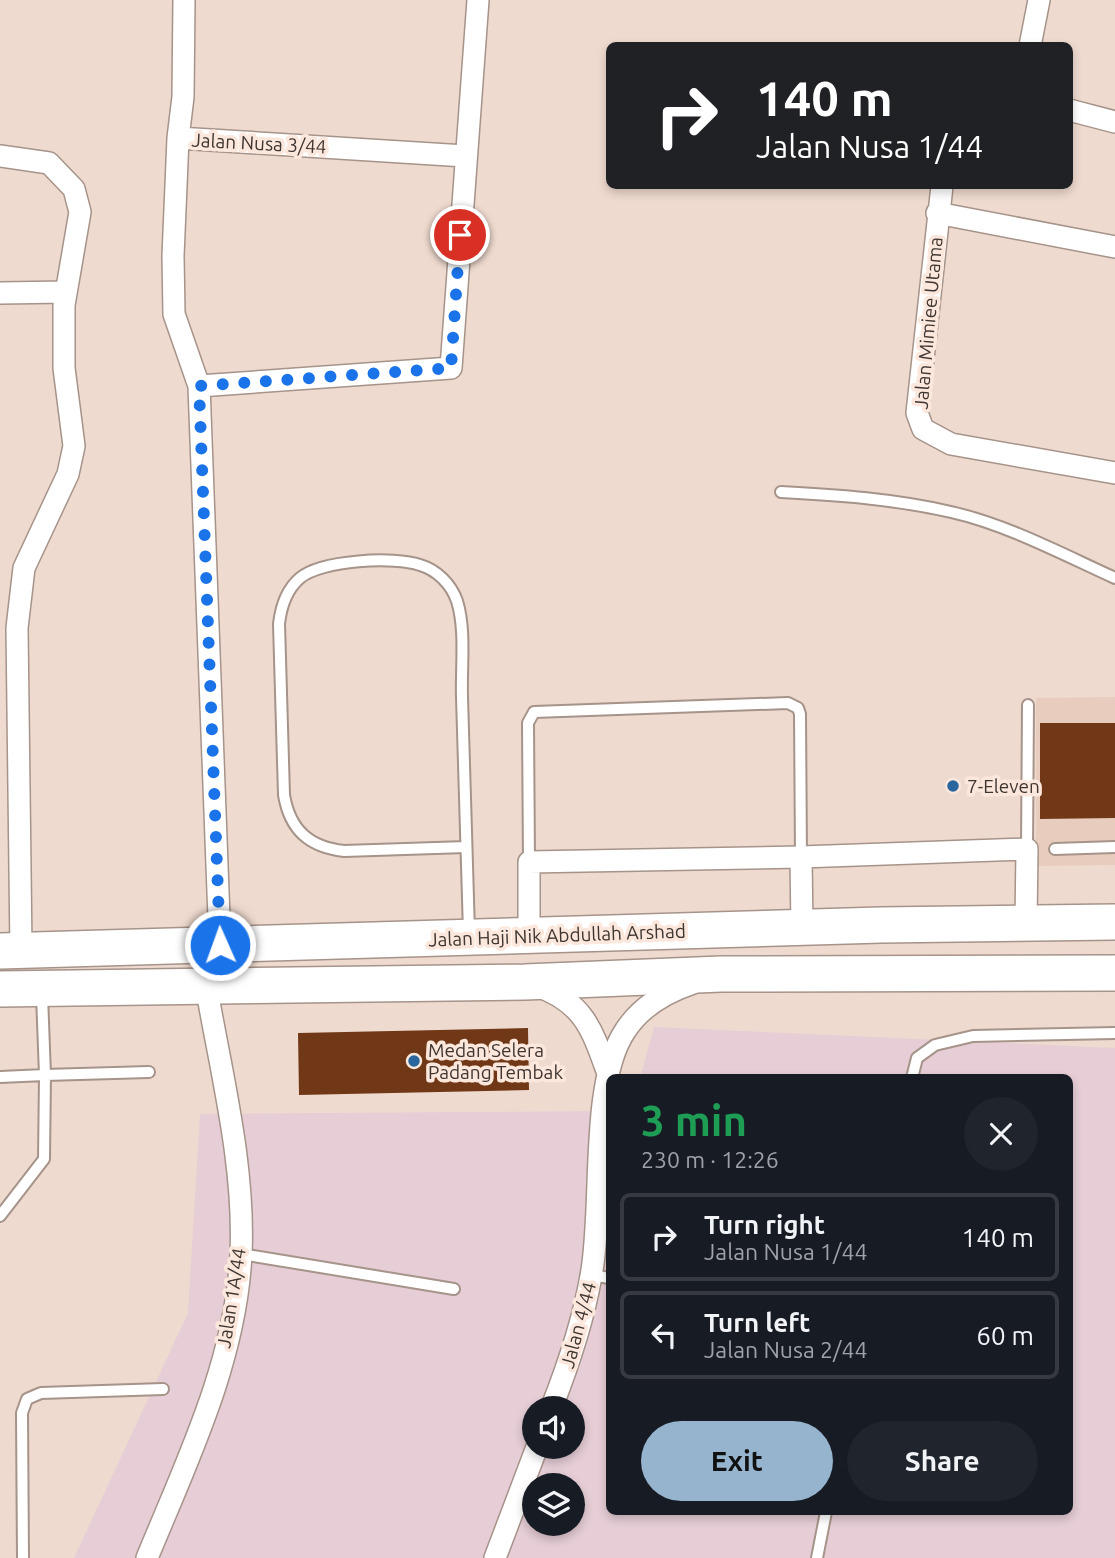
<!DOCTYPE html>
<html lang="en">
<head>
<meta charset="utf-8">
<style>
	body { margin:0; font-family:Ubuntu,sans-serif; background:#20242c; color:#f1f3f6; height:100vh; display:flex; flex-direction:column; font-size:26px; white-space:nowrap }
	* { box-sizing:border-box; margin:0 }
	p { font-size:23px; color:#9ea1a6 }
	.icon { flex:none; width:38px; height:38px; fill:none; stroke:currentColor; stroke-width:2; stroke-linecap:round; stroke-linejoin:round }
	.map { position:relative; flex:1; overflow:hidden }
	.panel { position:absolute; left:606px; top:1074px; width:467px; height:441px; display:flex; flex-direction:column; background:#171b24; border-radius:10px; box-shadow:0 4px 10px #0003 }
	.panel>* { flex:none }
	.top-card { position:absolute; left:606px; top:42px; width:467px; height:147px; border-radius:10px; box-shadow:0 4px 10px #0003; background:#202124; color:#fff; overflow:hidden }
	.tools { position:absolute; left:522px; top:1396px; display:grid; gap:14px }
	.tools a { display:grid; place-items:center; width:63px; height:63px; border-radius:50%; background:#171b24; box-shadow:0 4px 10px #0003; font-size:35px }
	.pin { position:absolute; display:grid; place-items:center; width:60px; height:60px; color:#fff; margin:-30px; border:4px solid #fff; border-radius:50%; box-shadow:0 2px 7px #0007 }
	.me { position:absolute; width:77px; margin:-38px; rotate:358deg; stroke-linejoin:round; filter:drop-shadow(0 0 5px #0008) }
	.turn { display:flex; align-items:center; gap:24px; height:147px; padding:0 35px; font-size:32px }
	.turn .icon { width:91px; height:91px; stroke-width:2.5 }
	.turn b { display:block; font-size:49px; line-height:60px }
	.round { display:grid; place-items:center; flex:none; width:74px; height:74px; border-radius:37px; background:#20242c }
	.overview { display:flex; align-items:center; justify-content:space-between; height:119px; padding:0 35px }
	h1 { font-size:42px; font-weight:700; line-height:52px; color:#1e9e55 }
	.button { display:flex; gap:14px; margin-top:auto; padding:14px 35px }
	.button a { flex:1; height:80px; border-radius:42px; background:#97b4ce; color:#111; font-size:28px; font-weight:700; line-height:80px; text-align:center }
	.button a+a { background:#20242c; color:#f1f3f6 }
	ul { padding:0; list-style:none }
	li { display:flex; align-items:center; gap:21px; height:88px; margin:0 14px 10px; padding:0 21px; border:4px solid #363941; border-radius:10px }
	li div { flex:1 }
	li b { display:block; font-size:26px }
	li em { font-style:normal }
	.map>svg:first-child { display:block }
	.built { fill:#e8ccbd }
	.industrial { fill:#e6cdd6; fill-rule:evenodd }
	.building { fill:#703816 }
	.lines { fill:none; stroke-linecap:round; stroke-linejoin:round }
	.lane-casing { stroke:#a69389; stroke-width:14 }
	.street-casing { stroke:#a69389; stroke-width:24 }
	.primary-casing { stroke:#a69389; stroke-width:38 }
	.lane { stroke:#fff; stroke-width:10 }
	.street { stroke:#fff; stroke-width:21 }
	.primary { stroke:#fff; stroke-width:35 }
	.route { stroke:#1a73e8; stroke-width:12; stroke-dasharray:0 21.6 }
	.poi-dot { fill:#28669d; stroke:#fce7dc; stroke-width:2.5 }
	.labels { text-anchor:middle; stroke-width:7; stroke-linejoin:round; paint-order:stroke }
	.street-label { font-size:19px; fill:#3f3632; stroke:#fce7dc }
	.poi-label { font-size:19px; fill:#3f3632; stroke:#fce7dc; text-anchor:start }
</style>
</head>
<body>
<div class="map">
<svg width="1115" height="1558" viewBox="0 0 1115 1558">
	<rect width="100%" height="100%" fill="#efdacf"/>
	<!-- built -->
	<path class="built" d="M 1115,697 L 1115,865 L 1036,866 L 1036,698 Z"/>
	<!-- industrial -->
	<path class="industrial" d="M 654,1027 L 1115,1048 L 1115,1558 L 74,1558 L 188,1313 L 200,1114 L 609,1111 L 609,1512 L 1069,1512 L 1069,1078 L 640,1078 ZM 534,1409 L 572,1409 L 572,1447 L 534,1447 ZM 534,1486 L 572,1486 L 572,1524 L 534,1524 Z"/>
	<!-- building -->
	<path class="building" d="M 1040,723 L 1115,723 L 1115,818 L 1040,819 Z
		M 528,1028 L 529,1090 L 299,1095 L 298,1033 Z"/>
	<g class="lines">
		<!-- lane casing -->
		<g class="lane-casing">
			<path id="lane" d="M 781,492 C 838,495 895,499 951,512 C 1008,525 1062,554 1115,578
				M 466,847 L 344,851 C 309,847 290,830 284,795 L 279,624 C 281,606 286,590 300,578 C 321,560 395,556 420,565 C 437,570 451,584 457,601 C 466,630 461,667 462,697 C 464,775 467,853 469,932
				M 1027,849 L 1028,705
				M 1055,849 L 1115,847
				M 529,862 L 528,723 L 534,712 L 788,703 L 798,708 L 800,714 L 801,857
				M 42,995 L 45,1075 L 149,1072
				M 0,1077 L 45,1075 L 44,1159 L 0,1216
				M 912,1078 L 917,1058 L 935,1045 L 973,1036 L 1115,1033
				M 241,1254 L 454,1289
				M 592,1275 L 609,1278
				M 23,1558 L 22,1413 L 27,1399 L 41,1393 L 163,1389
				M 817,1558 L 826,1512"/>
		</g>
		<!-- street casing -->
		<g class="street-casing">
			<path id="street" d="M 184,0 L 183,97 L 178,138 L 173,256 L 174,314 L 199,386 L 220,945
				M 1030,46 L 1039,0
				M 1069,110 L 1115,122
				M 178,138 L 465,156
				M 0,156 L 49,163 L 74,189 L 80,212 L 64,305 L 64,368 L 74,446 L 68,474 L 24,568 L 17,628 L 21,950
				M 942,186 L 917,413 L 923,429 L 951,444 L 1115,473
				M 937,213 L 1115,247
				M 0,293 L 66,292
				M 199,386 L 451,368 L 478,0
				M 801,857 L 802,928
				M 529,936 L 529,862 L 801,857 L 1027,849 L 1026,923
				M 537,986 C 583,1002 592,1029 607,1071
				M 551,1409 C 568,1366 583,1322 591,1276 C 604,1209 589,1085 625,1031 C 641,1006 666,992 693,983
				M 147,1558 C 187,1461 236,1361 241,1254 C 245,1164 221,1073 206,985
				M 495,1558 L 537,1447"/>
		</g>
		<!-- primary casing -->
		<g class="primary-casing">
			<path id="primary" d="M 0,951 L 881,925 L 1115,922
				M 0,989 L 525,982 L 721,974 L 1115,973"/>
		</g>
		<!-- lane -->
		<use href="#lane" class="lane"/>
		<!-- street -->
		<use href="#street" class="street"/>
		<!-- primary -->
		<use href="#primary" class="primary"/>
	</g>
	<g class="lines">
		<!-- route -->
		<path class="route" d="M 220,945 L 199,386 L 451,368 L 460,235"/>
	</g>
	<!-- markers -->
	<g class="poi-dot">
		<circle cx="953" cy="786" r="7"/>
		<circle cx="414" cy="1061" r="7"/>
	</g>
	<g class="labels">
		<!-- street labels -->
		<g class="street-label">
			<text transform="translate(259 143) rotate(3)" y="7">Jalan Nusa 3/44</text>
			<text transform="translate(928 323) rotate(-85)" y="7">Jalan Mimiee Utama</text>
			<text transform="translate(557 935) rotate(-2)" y="7">Jalan Haji Nik Abdullah Arshad</text>
			<text transform="translate(231 1298) rotate(-81)" y="7">Jalan 1A/44</text>
			<text transform="translate(578 1325) rotate(-75)" y="7">Jalan 4/44</text>
		</g>
		<!-- poi labels -->
		<g class="poi-label">
			<text x="967" y="793">7-Eleven</text>
			<text x="428" y="1057">Medan Selera<tspan x="428" dy="22">Padang Tembak</tspan></text>
		</g>
	</g>
</svg>
<div class="tools">
<a><svg class="icon" aria-label="sound" viewBox="0 0 24 24"><path d="M4 9h4l5-4v14l-5-4H4zM17 9q2 3 0 6"/></svg></a>
<a><svg class="icon" aria-label="layers" viewBox="0 0 24 24"><path d="M12 4l9 5-9 5-9-5zM3 14l9 5 9-5"/></svg></a>
</div>
<div class="pin" style="left:460px;top:235px;background:#d93025"><svg class="icon" aria-label="arrive" viewBox="0 0 24 24"><path d="M6 21V4h12l-3 4 3 4H6"/></svg></div>
<svg class="me" style="left:220px;top:945px" viewBox="-20 -20 40 40"><circle r="17" fill="#1a73e8" stroke="#fff" stroke-width="3"/><path d="M0-11L8 9 0 5-8 9z" fill="#fff"/></svg>
<div class="top-card">
<div class="turn"><svg class="icon" aria-label="right" viewBox="0 0 24 24"><path d="M7 20v-9h11M14 6l5 5-5 5"/></svg><div><b>140 m</b>Jalan Nusa 1/44</div></div>
</div>
<section class="panel">
<div class="overview"><div><h1>3 min</h1><p>230 m · 12:26</p></div><a class="round"><svg class="icon" aria-label="close" viewBox="0 0 24 24"><path d="M6 6l12 12M18 6L6 18"/></svg></a></div>
<ul>
<li><svg class="icon" aria-label="right" viewBox="0 0 24 24"><path d="M7 20v-9h11M14 6l5 5-5 5"/></svg><div><b>Turn right</b><p>Jalan Nusa 1/44</p></div><em>140 m</em></li>
<li><svg class="icon" aria-label="left" viewBox="0 0 24 24"><path d="M17 20v-9H6M10 6l-5 5 5 5"/></svg><div><b>Turn left</b><p>Jalan Nusa 2/44</p></div><em>60 m</em></li>
</ul>
<div class="button"><a>Exit</a><a>Share</a></div>
</section>
</div>
</body>
</html>
